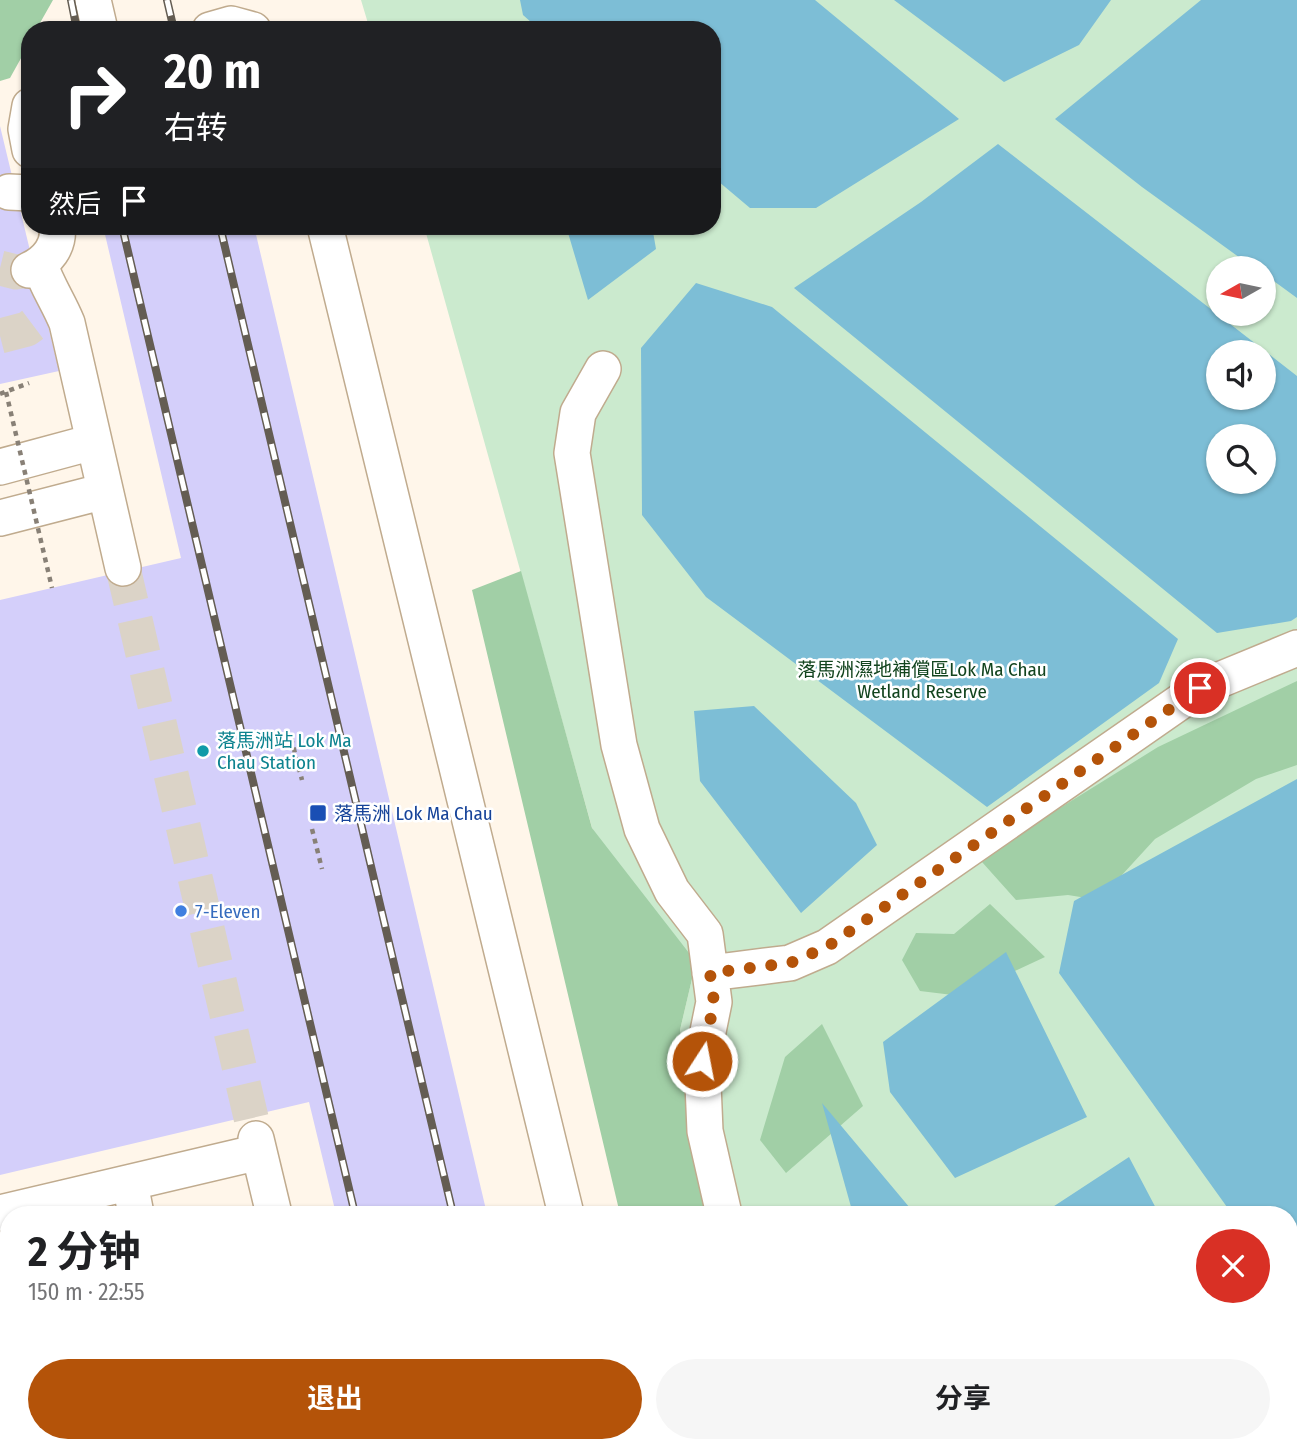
<!DOCTYPE html>
<html lang="zh">
<head>
<meta charset="utf-8">
<style>
	body { margin:0; font-family:"Fira Sans Condensed","Noto Sans SC",sans-serif; background:#f6f6f6; color:#202124; height:100vh; display:flex; flex-direction:column; font-size:26px; white-space:nowrap }
	* { box-sizing:border-box; margin:0 }
	p { font-size:23px; color:#757577 }
	.icon { flex:none; width:38px; height:38px; fill:none; stroke:currentColor; stroke-width:2; stroke-linecap:round; stroke-linejoin:round }
	.map { position:relative; flex:1; overflow:hidden }
	.sheet { position:absolute; left:0px; top:1206px; width:1298px; height:247px; display:flex; flex-direction:column; background:#fff; border-radius:28px 28px 0 0; box-shadow:0 2px 5px #0004 }
	.sheet>* { flex:none }
	.top-card { position:absolute; left:21px; top:21px; width:700px; height:214px; border-radius:28px; box-shadow:0 2px 5px #0004; background:#202124; color:#fff; overflow:hidden }
	.needle { width:46px; rotate:261deg }
	.buttons { position:absolute; left:1206px; top:256px; display:grid; gap:14px }
	.buttons a { display:grid; place-items:center; width:70px; height:70px; border-radius:50%; background:#fff; box-shadow:0 2px 5px #0004; font-size:35px }
	.pin { position:absolute; display:grid; place-items:center; width:60px; height:60px; color:#fff; margin:-30px; border:4px solid #fff; border-radius:50%; box-shadow:0 2px 7px #0007 }
	.me { position:absolute; width:77px; margin:-38px; rotate:11deg; stroke-linejoin:round; filter:drop-shadow(0 0 5px #0008) }
	.turn { display:flex; align-items:center; gap:24px; height:147px; padding:0 28px; font-size:32px }
	.turn .icon { width:91px; height:91px; stroke-width:2.5 }
	.turn b { display:block; font-size:49px; line-height:60px }
	.then { display:flex; align-items:center; height:66px; padding:0 28px; background:#0003; gap:14px; font-size:26px }
	.round { display:grid; place-items:center; flex:none; width:74px; height:74px; border-radius:37px; background:#f6f6f6 }
	.headline { display:flex; align-items:center; justify-content:space-between; height:119px; padding:0 28px }
	h1 { font-size:42px; font-weight:700; line-height:52px }
	.cta { display:flex; gap:14px; margin-top:auto; padding:14px 28px }
	.cta a { flex:1; height:80px; border-radius:42px; background:#b45309; color:#fff; font-size:28px; font-weight:700; line-height:80px; text-align:center }
	.cta a+a { background:#f6f6f6; color:#202124 }
	.map>svg:first-child { display:block }
	.green { fill:#cbeace; fill-rule:evenodd }
	.forest { fill:#a1cfa6 }
	.water { fill:#7dbed6; fill-rule:evenodd }
	.building { fill:#d4cffa }
	.lines { fill:none; stroke-linecap:round; stroke-linejoin:round }
	.minor-tunnel { stroke:#dbd3c7; stroke-width:35; stroke-dasharray:35 18; stroke-linecap:butt }
	.minor-casing { stroke:#c0ab8e; stroke-width:38 }
	.path { stroke:#888076; stroke-width:4.5; stroke-dasharray:5 5; stroke-linecap:butt }
	.minor { stroke:#fff; stroke-width:35 }
	.rail-casing { stroke:#645d53; stroke-width:8 }
	.rail { stroke:#fff; stroke-width:5; stroke-dasharray:16; stroke-linecap:butt }
	.path-bridge { stroke:#888076; stroke-width:4.5; stroke-dasharray:5 5; stroke-linecap:butt }
	.route { stroke:#b45309; stroke-width:12; stroke-dasharray:0 21.6 }
	.culture-dot { fill:#0f9aa8; stroke:#fff; stroke-width:2.5 }
	.transit-dot { fill:#1a4fb4; stroke:#fff; stroke-width:2.5 }
	.shop-dot { fill:#3f7fe0; stroke:#fff; stroke-width:2.5 }
	.labels { text-anchor:middle; stroke-width:5; stroke-linejoin:round; paint-order:stroke }
	.park-label { font-size:19px; fill:#12441e; stroke:#fff }
	.culture-label { font-size:19px; fill:#0d838f; stroke:#fff; text-anchor:start }
	.transit-label { font-size:19px; fill:#164399; stroke:#fff; text-anchor:start }
	.shop-label { font-size:19px; fill:#366cbe; stroke:#fff; text-anchor:start }
</style>
</head>
<body>
<div class="map">
<svg width="1297" height="1451" viewBox="0 0 1297 1451">
	<rect width="100%" height="100%" fill="#fff6ea"/>
	<!-- green -->
	<path class="green" d="M 361,0 L 1297,0 L 1297,1451 L 777,1451 L 775,1444 L 1290,1444 L 1290,1214 L 722,1214 L 680,1030 L 696,962 L 598,849 L 424,226 L 712,226 L 712,30 L 370,30 ZM 1218,268 L 1264,268 L 1264,313 L 1218,313 ZM 1218,352 L 1264,352 L 1264,397 L 1218,397 ZM 1218,436 L 1264,436 L 1264,481 L 1218,481 Z"/>
	<!-- forest -->
	<path class="forest" d="M 0,0 L 53,0 L 36,30 L 30,30 L 30,42 L 10,78 L 0,81 Z
		M 521,571 L 592,828 L 696,962 L 680,1030 L 714,1214 L 620,1214 L 472,590 Z
		M 1297,681 L 1297,765 L 1256,779 L 1155,839 L 1099,900 L 1068,895 L 1016,900 L 982,862 L 1055,811 L 1158,747 Z
		M 990,904 L 1045,957 L 961,996 L 920,991 L 902,960 L 916,933 L 954,934 Z
		M 822,1024 L 863,1106 L 786,1173 L 760,1140 L 785,1057 Z
		M 239,1444 L 269,1444 L 270,1451 L 207,1451 Z
		M 675,1444 L 785,1444 L 787,1451 L 677,1451 Z"/>
	<!-- water -->
	<path class="water" d="M 520,0 L 815,0 L 959,119 L 816,208 L 750,208 L 712,176 L 712,30 L 540,30 L 523,15 Z
		M 894,0 L 1111,0 L 1079,45 L 1004,82 Z
		M 1201,0 L 1297,0 L 1297,298 L 1264,274 L 1264,268 L 1254,268 L 1142,187 L 1055,119 Z
		M 998,144 L 1297,376 L 1297,617 L 1291,621 L 1217,633 L 794,288 L 921,202 ZM 1218,352 L 1264,352 L 1264,397 L 1218,397 ZM 1218,436 L 1264,436 L 1264,481 L 1218,481 Z
		M 566,226 L 652,226 L 656,249 L 588,300 Z
		M 696,283 L 772,307 L 1178,639 L 1159,683 L 987,807 L 706,597 L 642,515 L 641,348 Z
		M 754,706 L 856,803 L 877,845 L 801,913 L 700,781 L 694,711 Z
		M 1297,779 L 1297,1305 L 1290,1295 L 1290,1214 L 1232,1214 L 1059,973 L 1074,901 Z
		M 1006,952 L 1087,1117 L 955,1178 L 890,1092 L 883,1042 Z
		M 822,1103 L 915,1214 L 853,1214 Z
		M 1129,1157 L 1159,1214 L 1042,1214 Z
		M 905,1444 L 1074,1444 L 1078,1451 L 906,1451 Z
		M 1162,1444 L 1250,1444 L 1243,1451 L 1169,1451 Z"/>
	<!-- building -->
	<path class="building" d="M 0,126 L 59,371 L 0,384 Z
		M 103,226 L 254,226 L 487,1214 L 336,1214 L 309,1102 L 0,1175 L 0,600 L 181,558 Z
		M 390,1444 L 541,1444 L 542,1451 L 392,1451 Z"/>
	<g class="lines">
		<!-- minor-tunnel -->
		<path class="minor-tunnel" d="M 0,268 L 16,272 L 29,270
			M 0,336 L 27,329 L 43,317
			M 123,568 L 256,1139"/>
		<!-- minor casing -->
		<g class="minor-casing">
			<path id="minor" d="M 93,0 L 100,30
				M 210,30 L 231,24 L 253,30
				M 30,106 L 26,129 L 30,150
				M 9,192 L 30,193
				M 325,226 L 566,1214
				M 40,265 C 47,286 59,303 67,323 L 123,568
				M 29,270 C 47,262 60,246 57,226
				M 603,369 L 578,413 L 572,453 L 619,745 L 642,829 L 672,891 L 705,934 L 714,1002 L 702,1061 L 705,1131 L 724,1214
				M 0,467 L 93,442
				M 0,518 L 105,491
				M 710,973 L 790,963 L 827,947 L 1200,688 L 1297,648
				M 256,1139 L 274,1214
				M 130,1183 L 136,1214
				M 0,1213 L 259,1152
				M 0,1346 L 9,1344
				M 329,1444 L 331,1451
				M 621,1444 L 623,1451
				M 776,1444 L 777,1451"/>
		</g>
		<!-- path -->
		<path class="path" d="M 0,394 L 29,383
			M 291,738 L 302,780
			M 312,829 L 322,869"/>
		<!-- minor -->
		<use href="#minor" class="minor"/>
		<!-- rail casing -->
		<g class="rail-casing">
			<path id="rail" d="M 71,0 L 77,30
				M 167,0 L 174,30
				M 122,226 L 355,1214
				M 220,226 L 453,1214
				M 409,1444 L 411,1451
				M 507,1444 L 509,1451"/>
		</g>
		<!-- rail -->
		<use href="#rail" class="rail"/>
		<!-- path-bridge -->
		<path class="path-bridge" d="M 6,392 L 52,588"/>
	</g>
	<g class="lines">
		<!-- route -->
		<path class="route" d="M 702,1061 L 714,1002 L 710,973 L 790,963 L 827,947 L 1200,688"/>
	</g>
	<!-- markers -->
	<circle class="culture-dot" cx="203" cy="751" r="7"/>
	<rect class="transit-dot" x="309" y="804" width="18" height="18" rx="3.5"/>
	<circle class="shop-dot" cx="181" cy="911" r="7"/>
	<g class="labels">
		<!-- park labels -->
		<g class="park-label">
			<text x="922" y="676">落馬洲濕地補償區Lok Ma Chau<tspan x="922" dy="22">Wetland Reserve</tspan></text>
		</g>
		<!-- culture labels -->
		<g class="culture-label">
			<text x="217" y="747">落馬洲站 Lok Ma<tspan x="217" dy="22">Chau Station</tspan></text>
		</g>
		<!-- transit labels -->
		<g class="transit-label">
			<text x="334" y="820">落馬洲 Lok Ma Chau</text>
		</g>
		<!-- shop labels -->
		<g class="shop-label">
			<text x="195" y="918">7-Eleven</text>
		</g>
	</g>
</svg>
<div class="buttons">
<a><svg class="needle" viewBox="-14 -14 28 28"><path d="M0-13l5 13h-10z" fill="#e53935"/><path d="M0 13l5-13h-10z" fill="#757577"/></svg></a>
<a><svg class="icon" aria-label="sound" viewBox="0 0 24 24"><path d="M4 9h4l5-4v14l-5-4H4zM17 9q2 3 0 6"/></svg></a>
<a><svg class="icon" aria-label="search" viewBox="0 0 24 24"><circle cx="10" cy="10" r="6"/><path d="M15 15l6 6"/></svg></a>
</div>
<div class="pin" style="left:1200px;top:688px;background:#d93025"><svg class="icon" aria-label="arrive" viewBox="0 0 24 24"><path d="M6 21V4h12l-3 4 3 4H6"/></svg></div>
<svg class="me" style="left:702px;top:1061px" viewBox="-20 -20 40 40"><circle r="17" fill="#b45309" stroke="#fff" stroke-width="3"/><path d="M0-11L8 9 0 5-8 9z" fill="#fff"/></svg>
<div class="top-card">
<div class="turn"><svg class="icon" aria-label="right" viewBox="0 0 24 24"><path d="M7 20v-9h11M14 6l5 5-5 5"/></svg><div><b>20 m</b>右转</div></div>
<div class="then">然后<svg class="icon" aria-label="arrive" viewBox="0 0 24 24"><path d="M6 21V4h12l-3 4 3 4H6"/></svg></div>
</div>
<section class="sheet">
<div class="headline"><div><h1>2 分钟</h1><p>150 m · 22:55</p></div><a class="round" style="background:#d93025;color:#fff"><svg class="icon" aria-label="close" viewBox="0 0 24 24"><path d="M6 6l12 12M18 6L6 18"/></svg></a></div>
<div class="cta"><a>退出</a><a>分享</a></div>
</section>
</div>
</body>
</html>
